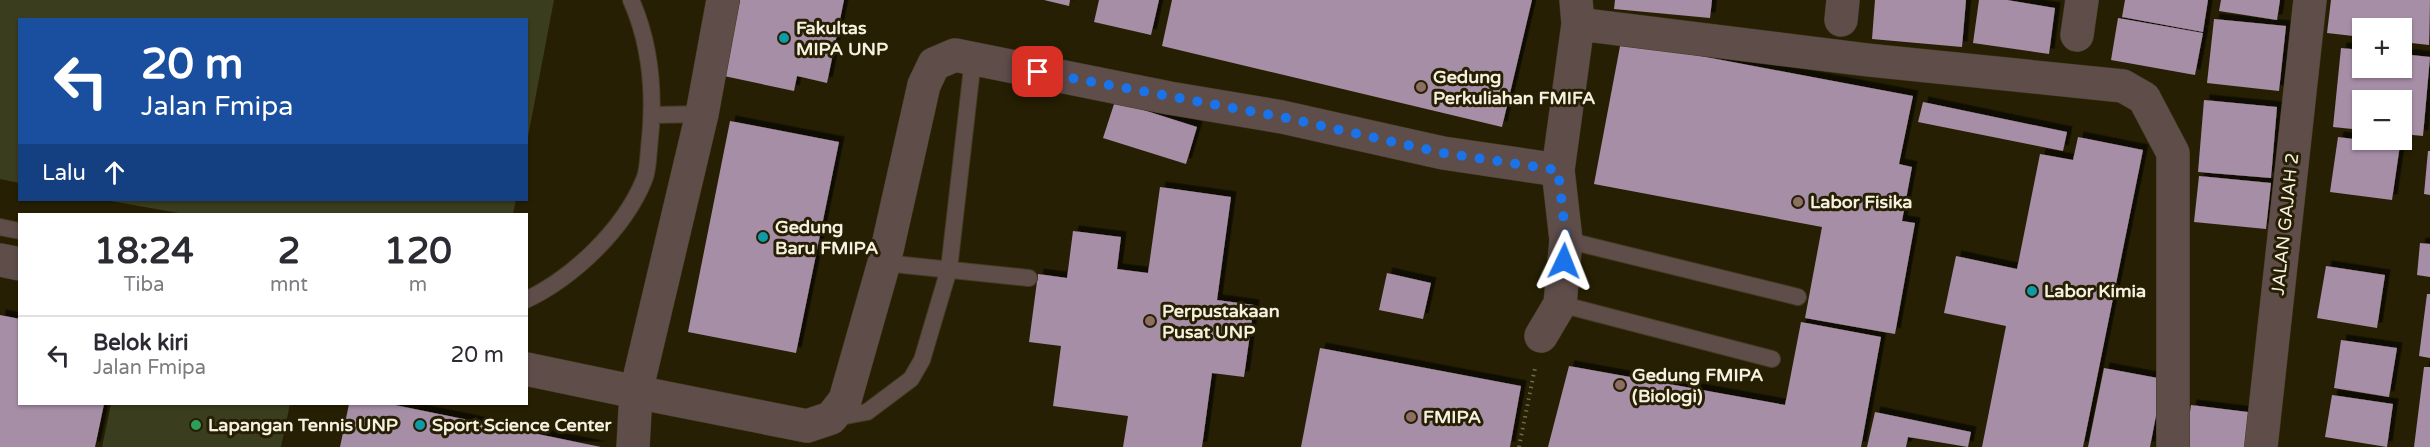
<!DOCTYPE html>
<html lang="id">
<head>
<meta charset="utf-8">
<style>
	body { margin:0; font-family:"Varela Round",sans-serif; background:#f2f2f3; color:#2b2b33; height:100vh; display:flex; flex-direction:column; font-size:22px; white-space:nowrap }
	* { box-sizing:border-box; margin:0 }
	p { font-size:20px; color:#7c7c81 }
	.icon { flex:none; width:33px; height:33px; fill:none; stroke:currentColor; stroke-width:2; stroke-linecap:round; stroke-linejoin:round }
	.map { position:relative; flex:1; overflow:hidden }
	.panel { position:absolute; left:18px; top:213px; width:510px; height:192px; display:flex; flex-direction:column; background:#fff; border-radius:0px; box-shadow:0 2px 4px #0004 }
	.panel>* { flex:none }
	.banner { position:absolute; left:18px; top:18px; width:510px; height:183px; border-radius:0px; box-shadow:0 2px 4px #0004; background:#1a4fa0; color:#fff; overflow:hidden }
	.controls { position:absolute; left:2352px; top:18px; display:grid; gap:12px }
	.controls a { display:grid; place-items:center; width:60px; height:60px; border-radius:0px; background:#fff; box-shadow:0 2px 4px #0004; font-size:30px }
	.pin { position:absolute; display:grid; place-items:center; width:51px; height:51px; color:#fff; margin:-26px; border-radius:12px; box-shadow:0 3px 9px #0006 }
	.me { position:absolute; width:66px; margin:-33px; rotate:2deg; stroke-linejoin:round; filter:drop-shadow(0 0 4px #0008) }
	.turn { display:flex; align-items:center; gap:21px; height:126px; padding:0 24px; font-size:27px }
	.turn .icon { width:78px; height:78px; stroke-width:2.5 }
	.turn b { display:block; font-size:42px; line-height:51px }
	.then { display:flex; align-items:center; height:57px; padding:0 24px; background:#0003; gap:12px; font-size:22px }
	.eta { display:flex; justify-content:space-evenly; align-items:center; height:102px; text-align:center }
	.eta b { font-size:36px; font-weight:700; line-height:42px }
	ul { padding:0; list-style:none }
	li { display:flex; align-items:center; gap:18px; height:78px; padding:0 24px; border-top:2px solid #e1e1e2 }
	li div { flex:1 }
	li b { display:block; font-size:22px }
	li em { font-style:normal }
	.map>svg:first-child { display:block }
	.green { fill:#3a3d1e }
	.building { fill:#a68ea7; filter:url(#shadow) }
	.lines { fill:none; stroke-linecap:round; stroke-linejoin:round }
	.service-casing { stroke:#433c22; stroke-width:18 }
	.minor-casing { stroke:#433c22; stroke-width:34 }
	.path { stroke:#6f6951; stroke-width:4; stroke-dasharray:1.5 4.5; stroke-linecap:butt }
	.service { stroke:#5f4d4a; stroke-width:16 }
	.minor { stroke:#5f4d4a; stroke-width:33 }
	.route { stroke:#1a73e8; stroke-width:10; stroke-dasharray:0 18 }
	.culture-dot { fill:#0f9aa8; stroke:#261f03; stroke-width:2 }
	.education-dot { fill:#8d6e63; stroke:#261f03; stroke-width:2 }
	.leisure-dot { fill:#2e9e5b; stroke:#261f03; stroke-width:2 }
	.labels { text-anchor:middle; stroke-width:6; stroke-linejoin:round; paint-order:stroke }
	.poi-label { font-size:18px; font-weight:bold; fill:#f5f0df; stroke:#261f03; text-anchor:start }
	.street-label { font-size:18px; fill:#f5f0df; stroke:#261f03 }
</style>
</head>
<body>
<div class="map">
<svg width="2430" height="447" viewBox="0 0 2430 447">
	<defs>
		<filter id="shadow"><feDropShadow dx="5.5" dy="-5.5" stdDeviation="0" flood-color="#0009"/></filter>
	</defs>
	<rect width="100%" height="100%" fill="#261f03"/>
	<!-- green -->
	<path class="green" d="M 0,0 L 554,0 L 527,142 L 526,20 L 20,20 L 19,183 L 0,179 Z
		M 105,200 L 516,200 L 513,214 L 184,214 Z
		M 111,404 L 290,404 L 281,447 L 102,447 Z"/>
	<!-- building -->
	<path class="building" d="M 740,0 L 844,0 L 827,83 L 797,76 L 794,91 L 724,76 Z
		M 1044,0 L 1070,0 L 1069,6 Z
		M 1099,0 L 1159,0 L 1151,35 L 1094,22 Z
		M 1172,0 L 1532,0 L 1502,127 L 1162,46 Z
		M 1615,0 L 1712,0 L 1710,18 L 1614,9 Z
		M 1875,0 L 1966,0 L 1962,47 L 1872,39 Z
		M 1979,0 L 2007,0 L 2055,8 L 2049,54 L 1973,43 Z
		M 2125,0 L 2208,0 L 2203,32 L 2122,17 Z
		M 2221,0 L 2280,0 L 2277,20 L 2219,11 Z
		M 2331,0 L 2430,0 L 2429,45 L 2402,42 L 2402,28 L 2362,28 L 2362,37 L 2327,33 Z
		M 2118,18 L 2203,33 L 2195,75 L 2111,60 Z
		M 2214,19 L 2286,26 L 2279,91 L 2207,83 Z
		M 1621,41 L 1913,96 L 1899,164 L 1912,167 L 1902,221 L 1915,223 L 1895,334 L 1805,318 L 1822,227 L 1594,184 Z
		M 2341,48 L 2362,50 L 2362,68 L 2402,68 L 2402,54 L 2430,57 L 2423,136 L 2402,134 L 2402,100 L 2362,100 L 2362,130 L 2333,127 Z
		M 2204,100 L 2277,107 L 2271,178 L 2198,172 Z
		M 1115,101 L 1197,127 L 1186,164 L 1103,138 Z
		M 1923,102 L 2067,132 L 2063,151 L 1918,122 Z
		M 730,121 L 839,142 L 796,353 L 688,332 Z
		M 2078,137 L 2143,150 L 2083,447 L 1982,447 L 2006,326 L 1944,313 L 1956,256 L 2017,269 L 2040,154 L 2073,160 Z
		M 2338,137 L 2400,145 L 2392,200 L 2330,192 Z
		M 2428,151 L 2430,151 L 2430,195 L 2424,194 Z
		M 2199,176 L 2271,183 L 2266,229 L 2194,222 Z
		M 1160,187 L 1231,197 L 1217,300 L 1254,305 L 1244,377 L 1212,373 L 1202,447 L 1123,447 L 1128,416 L 1053,406 L 1061,346 L 1029,342 L 1038,274 L 1067,278 L 1073,231 L 1121,237 L 1117,269 L 1148,273 Z
		M 2420,243 L 2430,244 L 2430,277 L 2417,275 Z
		M 2326,266 L 2385,275 L 2377,328 L 2317,318 Z
		M 1387,273 L 1431,283 L 1423,319 L 1379,310 Z
		M 2427,294 L 2430,294 L 2430,358 L 2419,356 Z
		M 0,315 L 20,319 L 20,404 L 104,404 L 95,447 L 0,447 Z
		M 1801,322 L 1881,337 L 1861,447 L 1548,447 L 1569,366 L 1785,405 Z
		M 2341,340 L 2397,348 L 2389,397 L 2334,388 Z
		M 1320,348 L 1521,386 L 1510,447 L 1301,447 Z
		M 2424,367 L 2430,367 L 2430,447 L 2414,447 Z
		M 2104,368 L 2163,379 L 2150,447 L 2088,447 Z
		M 2332,395 L 2393,404 L 2387,447 L 2325,437 Z
		M 349,404 L 390,404 L 601,447 L 340,447 Z
		M 2191,405 L 2256,413 L 2251,447 L 2185,447 Z
		M 1875,412 L 1971,432 L 1968,447 L 1908,437 L 1906,447 L 1867,447 Z"/>
	<g class="lines">
		<!-- service casing -->
		<g class="service-casing">
			<path id="service" d="M 653,115 L 702,114
				M 0,227 L 20,231
				M 1566,240 L 1798,297
				M 884,263 L 1029,278
				M 526,300 C 574,277 624,229 644,180 C 648,171 648,159 649,149 C 655,98 652,47 631,0
				M 1560,304 L 1772,359
				M 835,418 L 867,412 L 911,379 L 922,360 L 949,269 L 973,59"/>
		</g>
		<!-- minor casing -->
		<g class="minor-casing">
			<path id="minor" d="M 723,0 L 702,114 L 636,392 L 807,426 L 831,418 L 845,400 L 884,263 L 924,85 L 934,64 L 955,55 L 1169,98 L 1282,117 L 1443,153 L 1558,170 L 1578,24
				M 1576,0 L 1578,24 L 1868,60 L 2123,86 L 2144,98 L 2173,153 L 2173,447
				M 1841,20 L 1843,0
				M 2077,35 L 2082,0
				M 0,260 L 20,264
				M 1541,336 L 1560,304 L 1566,240 L 1558,170
				M 526,369 L 636,392 L 633,447
				M 2261,447 L 2310,0"/>
		</g>
		<!-- path -->
		<path class="path" d="M 1519,447 L 1535,368"/>
		<!-- service -->
		<use href="#service" class="service"/>
		<!-- minor -->
		<use href="#minor" class="minor"/>
	</g>
	<g class="lines">
		<!-- route -->
		<path class="route" d="M 1038,72 L 1282,117 L 1443,153 L 1558,170 L 1566,240 L 1564,261"/>
	</g>
	<!-- markers -->
	<g class="culture-dot">
		<circle cx="784" cy="38" r="6"/>
		<circle cx="763" cy="237" r="6"/>
		<circle cx="2032" cy="291" r="6"/>
		<circle cx="420" cy="425" r="6"/>
	</g>
	<g class="education-dot">
		<circle cx="1421" cy="87" r="6"/>
		<circle cx="1798" cy="202" r="6"/>
		<circle cx="1150" cy="321" r="6"/>
		<circle cx="1620" cy="385" r="6"/>
		<circle cx="1411" cy="417" r="6"/>
	</g>
	<circle class="leisure-dot" cx="196" cy="425" r="6"/>
	<g class="labels">
		<!-- poi labels -->
		<g class="poi-label">
			<text x="796" y="34">Fakultas<tspan x="796" dy="21">MIPA UNP</tspan></text>
			<text x="1433" y="83">Gedung<tspan x="1433" dy="21">Perkuliahan FMIFA</tspan></text>
			<text x="1810" y="208">Labor Fisika</text>
			<text x="775" y="233">Gedung<tspan x="775" dy="21">Baru FMIPA</tspan></text>
			<text x="2044" y="297">Labor Kimia</text>
			<text x="1162" y="317">Perpustakaan<tspan x="1162" dy="21">Pusat UNP</tspan></text>
			<text x="1632" y="381">Gedung FMIPA<tspan x="1632" dy="21">(Biologi)</tspan></text>
			<text x="1423" y="423">FMIPA</text>
			<text x="208" y="431">Lapangan Tennis UNP</text>
			<text x="432" y="431">Sport Science Center</text>
		</g>
		<!-- street labels -->
		<g class="street-label">
			<text transform="translate(2285 224) rotate(-84)" y="6">JALAN GAJAH 2</text>
		</g>
	</g>
</svg>
<div class="controls">
<a>+</a>
<a>−</a>
</div>
<div class="pin" style="left:1038px;top:72px;background:#d93025"><svg class="icon" aria-label="arrive" viewBox="0 0 24 24"><path d="M6 21V4h12l-3 4 3 4H6"/></svg></div>
<svg class="me" style="left:1564px;top:261px" viewBox="-20 -20 40 40"><path d="M0-17L14 15 0 8-14 15z" fill="#1a73e8" stroke="#fff" stroke-width="4"/></svg>
<div class="banner">
<div class="turn"><svg class="icon" aria-label="left" viewBox="0 0 24 24"><path d="M17 20v-9H6M10 6l-5 5 5 5"/></svg><div><b>20 m</b>Jalan Fmipa</div></div>
<div class="then">Lalu<svg class="icon" aria-label="ahead" viewBox="0 0 24 24"><path d="M12 20V5M6 11l6-6 6 6"/></svg></div>
</div>
<section class="panel">
<div class="eta">
<div><b>18:24</b><p>Tiba</p></div>
<div><b>2</b><p>mnt</p></div>
<div><b>120</b><p>m</p></div>
</div>
<ul>
<li><svg class="icon" aria-label="left" viewBox="0 0 24 24"><path d="M17 20v-9H6M10 6l-5 5 5 5"/></svg><div><b>Belok kiri</b><p>Jalan Fmipa</p></div><em>20 m</em></li>
</ul>
</section>
</div>
</body>
</html>
